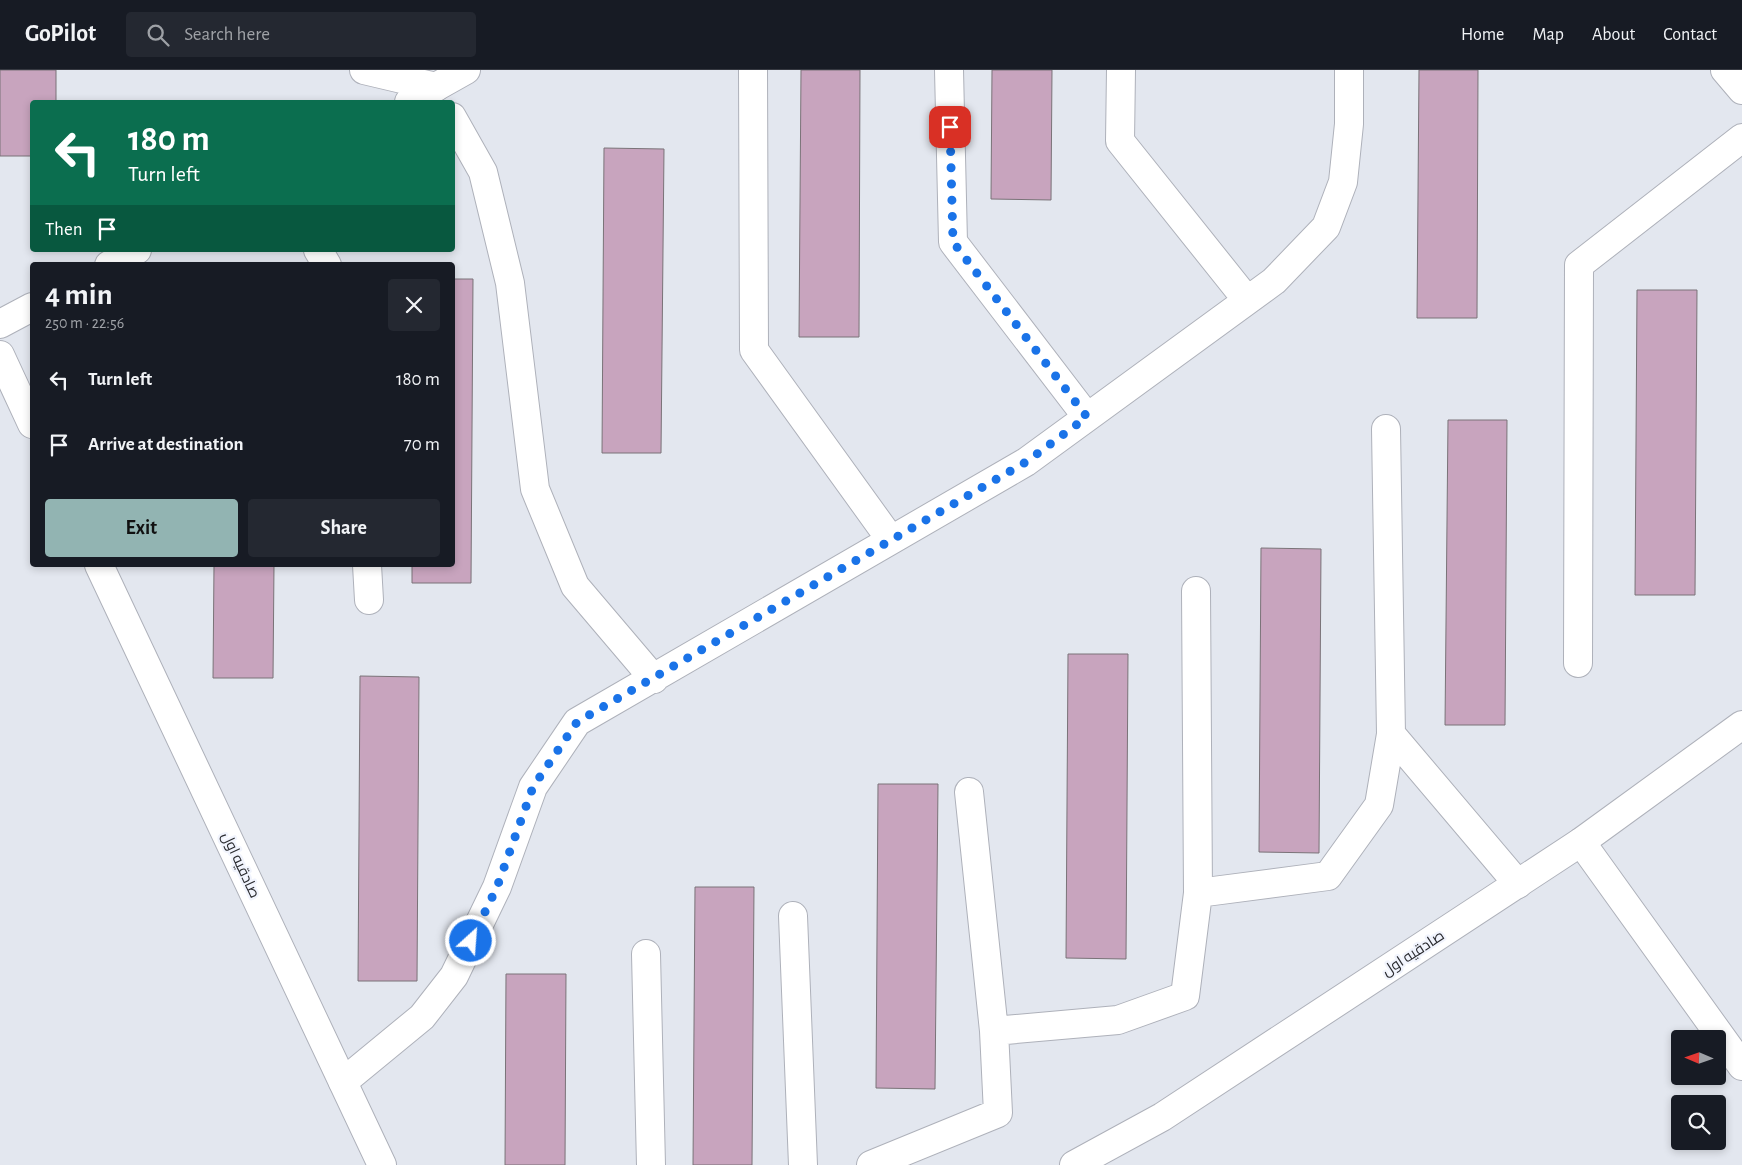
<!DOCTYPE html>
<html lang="en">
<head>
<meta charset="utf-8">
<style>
	body { margin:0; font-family:"Alegreya Sans",Cairo,sans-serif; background:#242831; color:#f1f3f6; height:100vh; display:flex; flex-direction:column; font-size:19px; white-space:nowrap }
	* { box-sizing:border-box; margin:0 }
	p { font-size:16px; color:#9ea1a6 }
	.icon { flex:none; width:28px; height:28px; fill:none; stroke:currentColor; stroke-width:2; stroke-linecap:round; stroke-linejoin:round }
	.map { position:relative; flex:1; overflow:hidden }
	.panel { position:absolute; left:30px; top:192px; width:425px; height:305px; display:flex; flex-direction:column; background:#171b24; border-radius:5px; box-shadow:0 2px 8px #0003 }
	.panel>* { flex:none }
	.guide { position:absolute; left:30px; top:30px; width:425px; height:152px; border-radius:5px; box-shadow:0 2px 8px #0003; background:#0b6e4f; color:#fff; overflow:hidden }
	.needle { width:32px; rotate:272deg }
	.buttons { position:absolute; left:1671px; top:960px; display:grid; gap:10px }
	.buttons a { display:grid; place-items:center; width:55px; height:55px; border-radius:5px; background:#171b24; box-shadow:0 2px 8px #0003; font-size:25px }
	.pin { position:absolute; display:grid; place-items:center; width:42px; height:42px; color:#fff; margin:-21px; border-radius:10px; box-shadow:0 2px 8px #0006 }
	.me { position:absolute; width:55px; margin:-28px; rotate:26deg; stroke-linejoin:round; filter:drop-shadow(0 0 4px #0008) }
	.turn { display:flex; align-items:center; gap:18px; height:105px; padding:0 15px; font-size:22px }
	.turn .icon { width:65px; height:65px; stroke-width:2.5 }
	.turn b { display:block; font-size:35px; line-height:42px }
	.then { display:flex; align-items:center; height:48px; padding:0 15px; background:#0003; gap:10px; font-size:19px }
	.round { display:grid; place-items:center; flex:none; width:52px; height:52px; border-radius:5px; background:#242831 }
	.summary { display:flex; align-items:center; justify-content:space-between; height:85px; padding:0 15px }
	h1 { font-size:30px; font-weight:700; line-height:38px }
	.action { display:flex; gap:10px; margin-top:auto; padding:10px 15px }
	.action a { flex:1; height:58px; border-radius:5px; background:#92b4b2; color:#111; font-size:20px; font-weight:700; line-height:58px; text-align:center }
	.action a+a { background:#242831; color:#f1f3f6 }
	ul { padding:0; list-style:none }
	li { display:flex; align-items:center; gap:15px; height:65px; padding:0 15px }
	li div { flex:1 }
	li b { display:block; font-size:19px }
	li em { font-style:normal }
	header { display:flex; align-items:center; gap:30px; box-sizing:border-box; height:70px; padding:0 25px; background:#171b24; border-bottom:1px solid #363941 }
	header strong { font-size:24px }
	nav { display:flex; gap:28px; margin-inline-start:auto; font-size:18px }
	.search { width:350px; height:45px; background:#242831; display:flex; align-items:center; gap:12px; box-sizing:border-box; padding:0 18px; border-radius:5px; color:#9ea1a6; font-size:19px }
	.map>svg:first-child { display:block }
	.building { fill:#c8a4be; stroke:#7a7378 }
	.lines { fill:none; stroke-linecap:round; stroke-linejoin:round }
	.minor-casing { stroke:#aeb1ba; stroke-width:30 }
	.tertiary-casing { stroke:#aeb1ba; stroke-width:30 }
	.minor { stroke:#fff; stroke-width:28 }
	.tertiary { stroke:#fff; stroke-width:28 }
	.route { stroke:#1a73e8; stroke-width:9; stroke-dasharray:0 16.2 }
	.labels { text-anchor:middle; stroke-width:4.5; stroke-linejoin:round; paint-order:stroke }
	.street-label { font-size:15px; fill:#2a2b2f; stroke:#f1f4fd }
</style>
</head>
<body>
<header>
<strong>GoPilot</strong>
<div class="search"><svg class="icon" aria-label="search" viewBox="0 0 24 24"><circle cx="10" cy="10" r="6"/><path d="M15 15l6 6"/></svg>Search here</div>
<nav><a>Home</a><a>Map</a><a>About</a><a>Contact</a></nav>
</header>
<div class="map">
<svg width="1742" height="1095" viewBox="0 0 1742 1095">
	<rect width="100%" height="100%" fill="#e3e7ef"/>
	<!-- building -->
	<path class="building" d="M 0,0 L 56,0 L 56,32 L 32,32 L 32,86 L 0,86 Z
		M 801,0 L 860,0 L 859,267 L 799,267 Z
		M 992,0 L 1052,0 L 1051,130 L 991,129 Z
		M 1419,0 L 1478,0 L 1477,248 L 1417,248 Z
		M 604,78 L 664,79 L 661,383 L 602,383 Z
		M 452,209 L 473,209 L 471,513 L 412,513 L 412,495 L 452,495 Z
		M 1637,220 L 1697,220 L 1695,525 L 1635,525 Z
		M 1448,350 L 1507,350 L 1505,655 L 1445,655 Z
		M 1261,478 L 1321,479 L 1319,783 L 1259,782 Z
		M 214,495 L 274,495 L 273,608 L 213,608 Z
		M 1068,584 L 1128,584 L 1126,889 L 1066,888 Z
		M 360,606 L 419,607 L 417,911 L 358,911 Z
		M 878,714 L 938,714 L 935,1019 L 876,1018 Z
		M 695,817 L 754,817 L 752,1095 L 693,1095 Z
		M 506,904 L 566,904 L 565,1095 L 505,1095 Z"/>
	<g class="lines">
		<!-- minor casing -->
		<g class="minor-casing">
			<path id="minor" d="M 364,0 L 436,17
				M 753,0 L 754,280 L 891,470
				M 949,0 L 953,172 L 1087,347
				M 1121,0 L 1120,71 L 1247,230
				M 1725,0 L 1742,20
				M 452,47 L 483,102 L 510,213 L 535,419 L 575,516 L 654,609
				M 318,180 L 327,195
				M 1386,359 L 1391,664 L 1518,814
				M 367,495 L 369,530
				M 1578,593 L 1579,195 L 1742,68
				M 1581,772 L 1742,996
				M 1198,823 L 1328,806 L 1379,735 L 1391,664
				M 793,846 L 803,1095
				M 646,884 L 651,1095
				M 994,961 L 1118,950 L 1185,926 L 1198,823 L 1196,521
				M 343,1012 L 422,947 L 454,906 L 497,817 L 533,717 L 577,652 L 1026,392 L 1274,211 L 1326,157 L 1343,112 L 1349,54 L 1349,0
				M 871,1095 L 998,1043 L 994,961 L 969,722"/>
		</g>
		<!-- tertiary casing -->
		<g class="tertiary-casing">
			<path id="tertiary" d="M 409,32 L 466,0
				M 109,195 L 137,180
				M 0,254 L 32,237
				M 0,285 L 32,354
				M 99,495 L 382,1095
				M 1074,1095 L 1162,1047 L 1581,772 L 1742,655"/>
		</g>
		<!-- minor -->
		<use href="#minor" class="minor"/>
		<!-- tertiary -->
		<use href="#tertiary" class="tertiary"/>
	</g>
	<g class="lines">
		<!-- route -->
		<path class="route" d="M 471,871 L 497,817 L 533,717 L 577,652 L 1026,392 L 1087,347 L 953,172 L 950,57"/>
	</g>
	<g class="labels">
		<!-- street labels -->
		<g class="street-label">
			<text transform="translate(241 795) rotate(65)" y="5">صادقیه اول</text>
			<text transform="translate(1413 883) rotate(-33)" y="5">صادقیه اول</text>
		</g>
	</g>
</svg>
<div class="buttons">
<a><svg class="needle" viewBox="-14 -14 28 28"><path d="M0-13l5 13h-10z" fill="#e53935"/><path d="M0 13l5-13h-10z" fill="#9ea1a6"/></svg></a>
<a><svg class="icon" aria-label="search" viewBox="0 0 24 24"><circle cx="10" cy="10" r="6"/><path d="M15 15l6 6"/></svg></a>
</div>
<div class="pin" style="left:950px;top:57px;background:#d93025"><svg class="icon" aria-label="arrive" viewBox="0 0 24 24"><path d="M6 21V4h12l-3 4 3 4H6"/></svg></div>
<svg class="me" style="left:471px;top:871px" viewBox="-20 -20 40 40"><circle r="17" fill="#1a73e8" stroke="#fff" stroke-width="3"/><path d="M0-11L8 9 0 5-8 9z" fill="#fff"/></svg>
<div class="guide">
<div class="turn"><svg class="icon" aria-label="left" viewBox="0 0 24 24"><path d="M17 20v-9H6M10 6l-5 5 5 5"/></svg><div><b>180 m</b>Turn left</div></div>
<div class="then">Then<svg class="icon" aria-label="arrive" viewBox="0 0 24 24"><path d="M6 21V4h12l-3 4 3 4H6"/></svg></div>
</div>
<section class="panel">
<div class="summary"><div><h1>4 min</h1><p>250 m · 22:56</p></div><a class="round"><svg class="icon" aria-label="close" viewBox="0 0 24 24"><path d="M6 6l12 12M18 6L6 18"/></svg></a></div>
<ul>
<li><svg class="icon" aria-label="left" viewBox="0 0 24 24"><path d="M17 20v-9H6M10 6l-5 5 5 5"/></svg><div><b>Turn left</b></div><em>180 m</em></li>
<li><svg class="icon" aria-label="arrive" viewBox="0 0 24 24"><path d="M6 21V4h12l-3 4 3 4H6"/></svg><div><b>Arrive at destination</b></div><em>70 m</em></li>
</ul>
<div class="action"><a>Exit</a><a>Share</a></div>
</section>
</div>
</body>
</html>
